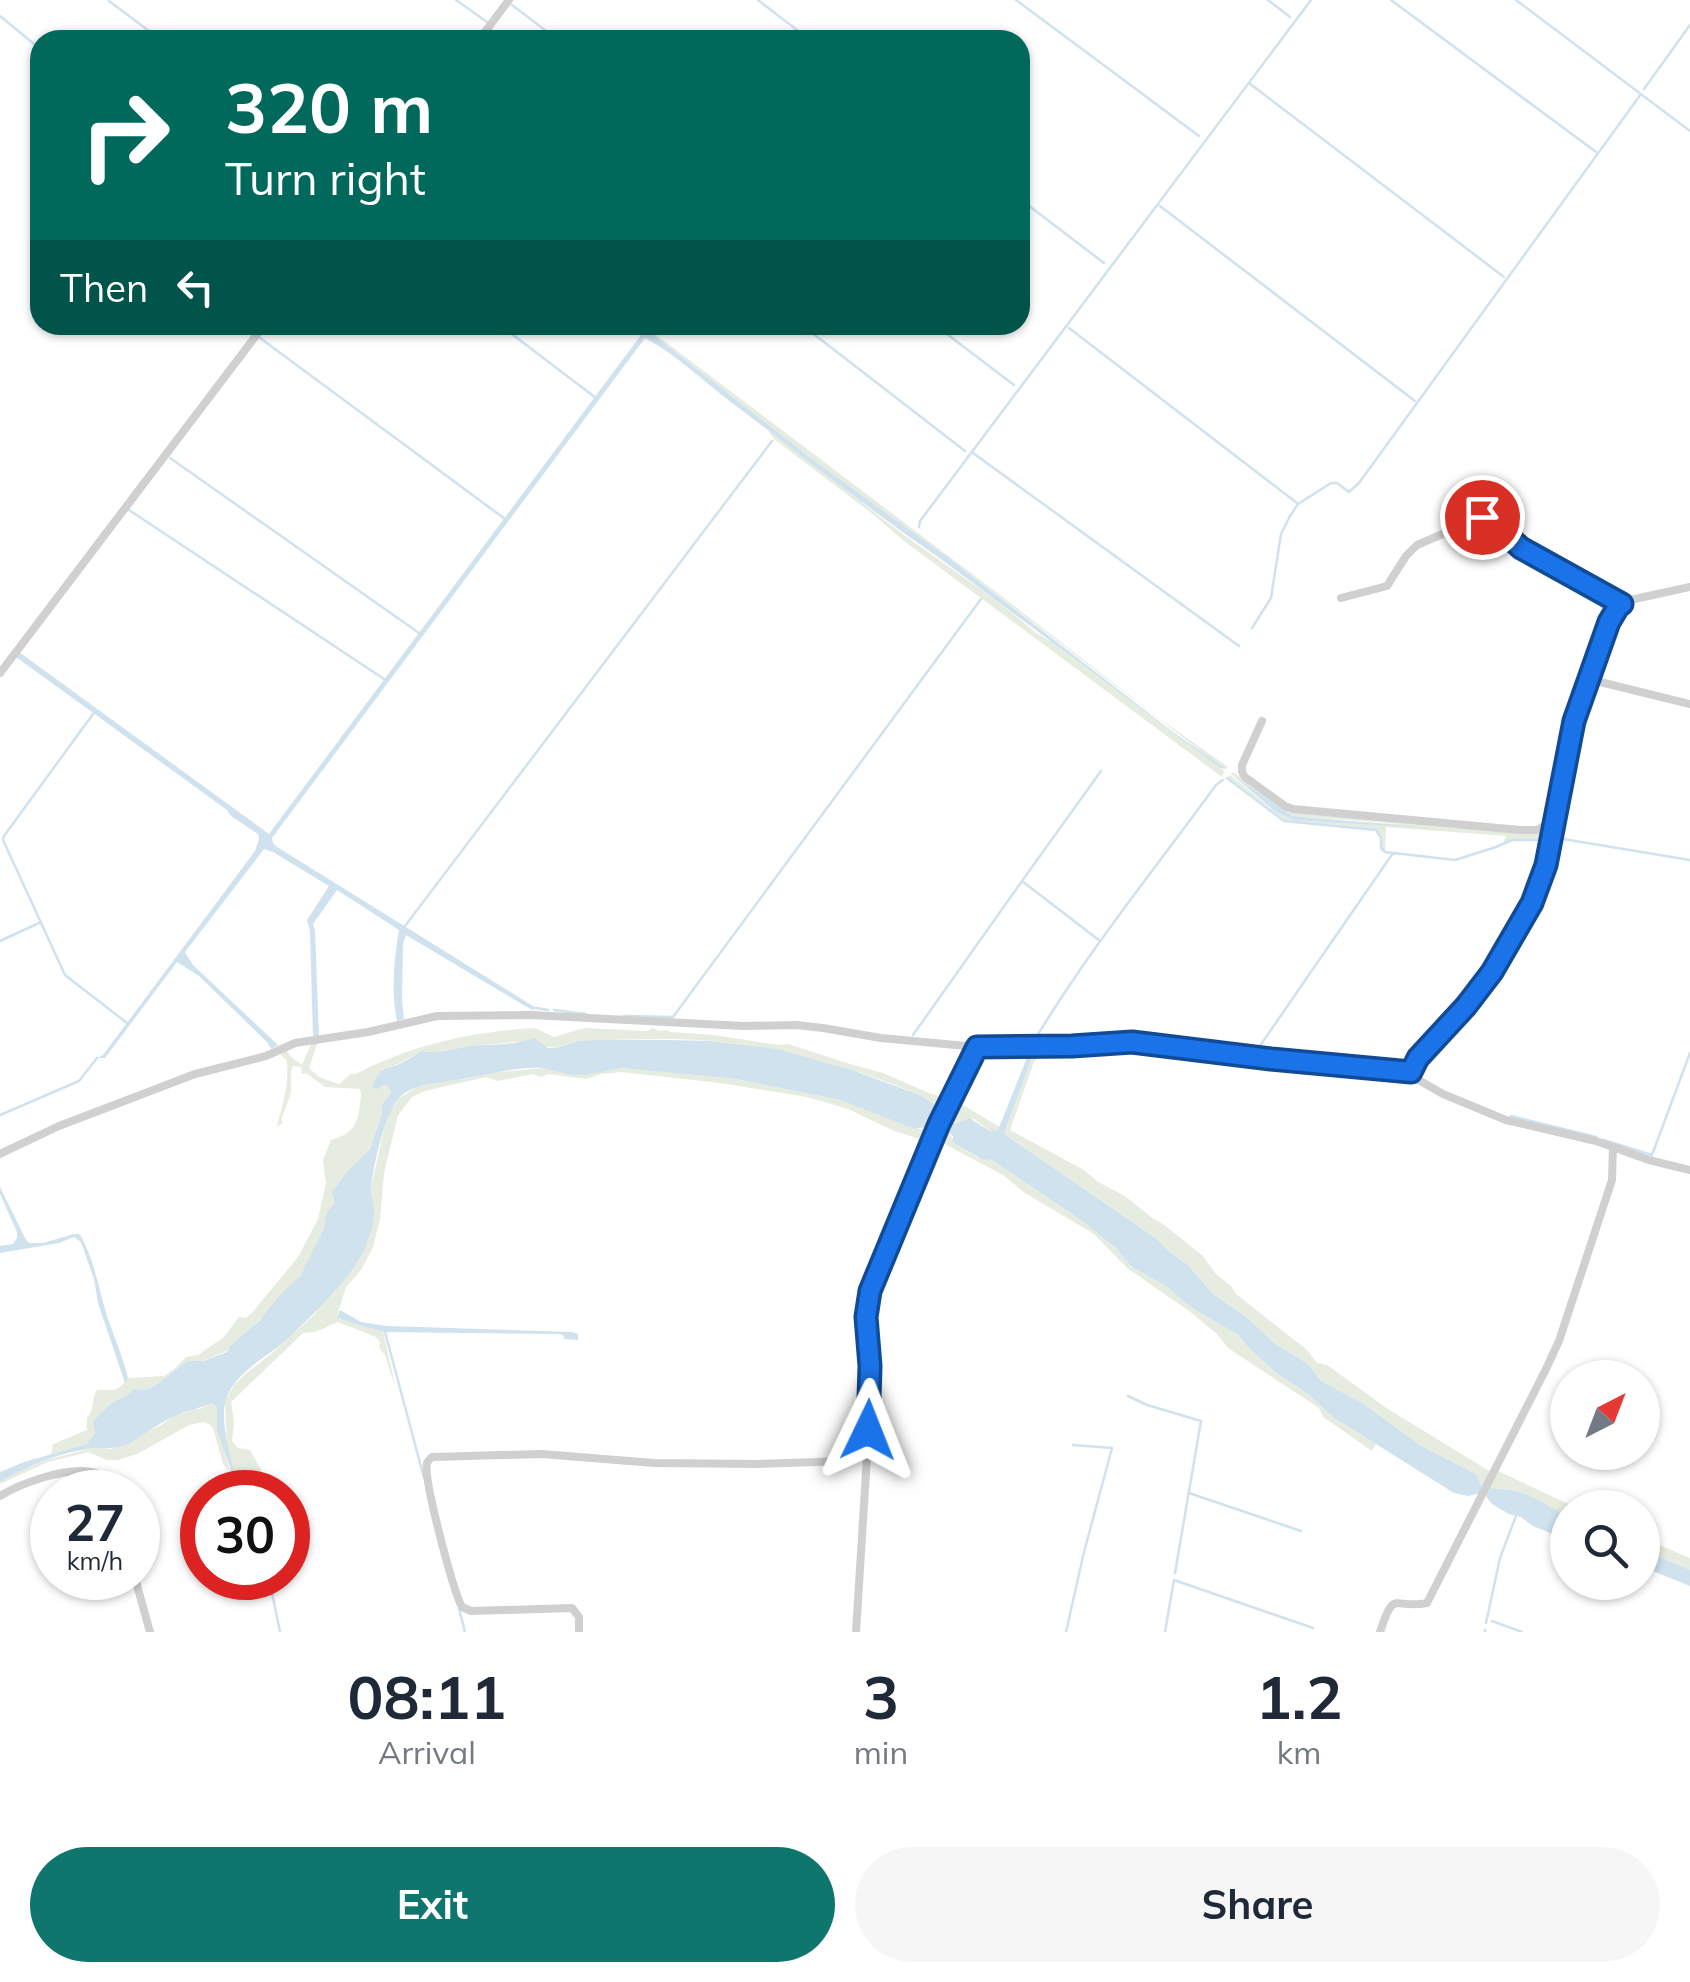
<!DOCTYPE html>
<html lang="en">
<head>
<meta charset="utf-8">
<style>
	body { margin:0; font-family:Mulish,sans-serif; background:#f6f6f7; color:#1f2937; height:100vh; display:flex; flex-direction:column; font-size:38px; white-space:nowrap }
	* { box-sizing:border-box; margin:0 }
	p { font-size:32px; color:#747a83 }
	.icon { flex:none; width:55px; height:55px; fill:none; stroke:currentColor; stroke-width:2; stroke-linecap:round; stroke-linejoin:round }
	.map { position:relative; height:1632px; overflow:hidden }
	.panel { display:flex; flex-direction:column; background:#fff; flex:1 }
	.panel>* { flex:none }
	.guide { position:absolute; left:30px; top:30px; width:1000px; height:305px; border-radius:30px; box-shadow:0 2px 8px #0004; background:#00695c; color:#fff; overflow:hidden }
	.needle { width:65px; rotate:42deg }
	.tools { position:absolute; left:1550px; top:1360px; display:grid; gap:20px }
	.tools a { display:grid; place-items:center; width:110px; height:110px; border-radius:50%; background:#fff; box-shadow:0 2px 8px #0004; font-size:50px }
	.speed { position:absolute; left:30px; top:1470px; display:flex; gap:20px; font-size:50px; font-weight:700; text-align:center }
	.speed>* { display:grid; place-content:center; width:130px; height:130px; border-radius:50%; background:#fff; box-shadow:0 2px 8px #0004; line-height:1 }
	.speed small { font-size:25px; font-weight:400 }
	.speed .limit { border:15px solid #d22; background:#fff; color:#111 }
	.pin { position:absolute; display:grid; place-items:center; width:85px; height:85px; color:#fff; margin:-42px; border:5px solid #fff; border-radius:50%; box-shadow:0 2px 10px #0007 }
	.me { position:absolute; width:110px; margin:-55px; rotate:2deg; stroke-linejoin:round; filter:drop-shadow(0 0 8px #0008) }
	.turn { display:flex; align-items:center; gap:35px; height:210px; padding:0 30px; font-size:45px }
	.turn .icon { width:130px; height:130px; stroke-width:2.5 }
	.turn b { display:block; font-size:70px; line-height:85px }
	.then { display:flex; align-items:center; height:95px; padding:0 30px; background:#0003; gap:20px; font-size:38px }
	.eta { display:flex; justify-content:space-evenly; align-items:center; height:170px; text-align:center }
	.eta b { font-size:60px; font-weight:700; line-height:70px }
	.action { display:flex; gap:20px; margin-top:auto; padding:20px 30px }
	.action a { flex:1; height:115px; border-radius:60px; background:#0f766e; color:#fff; font-size:40px; font-weight:700; line-height:115px; text-align:center }
	.action a+a { background:#f6f6f7; color:#1f2937 }
	.map>svg:first-child { display:block }
	.green { fill:#e6ecdf }
	.water { fill:#cfe2ee }
	.lines { fill:none; stroke-linecap:round; stroke-linejoin:round }
	.stream { stroke:#cfe2ee; stroke-width:2.5 }
	.street { stroke:#d0d0d0; stroke-width:8 }
	.route-casing { stroke:#114b97; stroke-width:25 }
	.route { stroke:#1a73e8; stroke-width:18 }
</style>
</head>
<body>
<div class="map">
<svg width="1690" height="1632" viewBox="0 0 1690 1632">
	<rect width="100%" height="100%" fill="#fff"/>
	<!-- green -->
	<path class="green" d="M 638,325 L 647,328 L 1008,601 L 1157,717 L 1228,767 L 1226,769 L 1219,765 L 950,559 L 812,459 L 646,329 Z
		M 768,430 C 816,462 858,501 904,535 C 948,567 995,597 1036,633 L 1050,641 L 1224,771 L 1222,777 L 904,541 L 874,515 L 774,439 Z
		M 1233,772 L 1286,809 L 1533,833 L 1551,827 L 1550,839 L 1512,839 L 1503,843 L 1506,836 L 1386,827 L 1385,851 L 1382,848 L 1381,838 L 1376,829 L 1285,820 L 1228,777 L 1230,775 L 1276,812 L 1292,820 L 1404,824 L 1293,816 L 1231,774 Z
		M 535,1028 L 554,1037 L 584,1028 L 647,1031 L 653,1028 L 659,1031 L 668,1030 L 671,1032 L 714,1035 L 779,1045 L 788,1044 L 853,1065 L 883,1073 L 929,1093 L 949,1099 L 939,1119 L 927,1100 L 920,1095 C 851,1066 786,1050 711,1041 C 673,1037 633,1040 594,1040 L 578,1041 L 557,1048 L 516,1042 L 470,1046 L 433,1053 L 422,1051 L 398,1064 L 382,1070 L 373,1084 L 378,1089 L 384,1085 L 389,1087 L 391,1092 L 381,1106 L 382,1113 L 370,1149 L 336,1186 L 335,1203 L 306,1267 L 297,1280 L 282,1293 L 274,1305 L 253,1326 L 230,1346 L 227,1351 L 202,1361 L 180,1367 L 154,1386 L 145,1390 L 136,1389 L 122,1400 L 112,1403 L 88,1444 L 51,1454 L 53,1444 L 87,1430 L 87,1418 C 95,1410 91,1398 97,1390 C 114,1389 116,1394 128,1378 L 164,1376 L 173,1370 L 186,1357 L 198,1355 L 224,1337 L 239,1317 L 246,1318 L 251,1314 L 298,1257 L 318,1219 L 326,1183 L 323,1160 L 331,1140 C 358,1133 359,1118 361,1093 L 360,1089 L 325,1087 L 306,1073 L 302,1074 L 301,1067 L 293,1066 L 291,1071 L 291,1093 L 281,1120 L 283,1123 L 277,1126 C 283,1104 289,1084 287,1061 L 277,1051 L 285,1048 L 291,1057 L 302,1065 L 312,1042 L 318,1041 L 309,1068 L 319,1077 L 339,1084 L 351,1074 L 356,1074 C 414,1044 471,1032 535,1028 Z
		M 1042,1051 L 1034,1062 L 1010,1130 L 1084,1170 L 1098,1182 L 1125,1196 L 1152,1218 L 1163,1224 L 1202,1255 L 1216,1274 L 1231,1286 L 1236,1294 L 1307,1350 L 1317,1363 L 1327,1365 L 1388,1409 L 1491,1472 L 1482,1487 L 1476,1474 L 1421,1446 L 1364,1404 L 1321,1381 L 1308,1364 L 1274,1343 L 1249,1319 L 1213,1294 L 1187,1264 L 1168,1251 L 1157,1239 L 1004,1134 L 1032,1057 L 1036,1057 Z
		M 545,1068 L 596,1071 L 608,1069 L 630,1068 L 736,1079 L 840,1100 L 914,1129 L 925,1129 L 936,1123 L 928,1142 L 892,1130 L 848,1109 L 807,1097 L 720,1083 L 621,1072 L 601,1074 L 586,1079 L 548,1074 L 541,1077 L 533,1074 L 498,1081 L 486,1077 L 425,1091 L 412,1097 L 398,1115 L 384,1173 L 380,1219 L 373,1247 L 361,1270 L 346,1287 L 337,1316 L 358,1325 L 383,1331 L 396,1390 L 385,1355 L 379,1348 L 380,1342 L 376,1337 L 338,1322 L 315,1332 L 303,1333 L 231,1402 L 234,1421 L 232,1441 L 238,1448 L 250,1450 L 266,1479 L 255,1481 L 257,1492 L 252,1492 L 251,1490 L 238,1492 L 234,1479 L 236,1477 L 227,1448 L 225,1401 L 234,1385 L 245,1374 L 271,1354 L 315,1314 L 320,1305 L 334,1293 L 360,1258 L 374,1217 L 371,1187 L 384,1130 L 390,1112 L 399,1098 L 417,1087 L 438,1082 L 465,1079 L 488,1073 Z
		M 956,1101 L 1000,1127 L 998,1130 L 990,1131 L 974,1119 L 951,1125 L 943,1123 Z
		M 943,1125 L 958,1146 L 977,1157 L 992,1160 L 1078,1218 L 1116,1248 L 1132,1267 L 1166,1286 L 1192,1308 L 1237,1334 L 1250,1349 L 1276,1373 L 1308,1394 L 1333,1417 L 1376,1444 L 1372,1451 L 1323,1417 L 1319,1408 L 1228,1348 L 1217,1334 L 1189,1311 L 1127,1268 L 1094,1234 L 1025,1193 L 1003,1175 L 939,1141 Z
		M 211,1403 L 217,1407 L 217,1422 L 230,1472 L 223,1464 L 213,1428 L 209,1424 L 203,1422 L 189,1425 L 137,1454 L 118,1460 L 107,1460 L 88,1452 L 48,1462 L 0,1484 L 0,1482 L 23,1469 L 50,1459 L 97,1447 L 111,1449 L 161,1425 L 174,1416 L 193,1409 L 200,1409 Z
		M 1498,1471 L 1575,1507 L 1568,1508 L 1567,1517 C 1547,1505 1529,1495 1507,1489 L 1503,1491 L 1488,1490 Z
		M 1643,1538 L 1690,1558 L 1690,1570 L 1643,1550 Z"/>
	<!-- water -->
	<path class="water" d="M 632,325 L 646,329 L 812,459 L 950,559 L 1169,729 L 1226,769 L 1220,768 L 938,557 C 868,509 801,454 732,403 C 703,381 677,355 645,338 L 272,838 L 273,843 L 277,847 L 536,1008 L 532,1010 L 406,935 L 403,944 L 402,1001 L 404,1019 L 397,1021 C 391,992 394,959 399,930 L 337,890 L 313,924 L 315,931 L 319,1036 L 313,1037 L 310,931 L 307,920 L 329,886 L 273,852 L 264,849 L 185,952 L 193,965 L 278,1045 L 271,1049 L 268,1043 L 199,976 L 177,962 L 105,1058 L 97,1058 L 103,1055 L 255,851 L 259,839 L 258,834 L 231,816 L 227,810 L 16,657 L 19,652 L 269,834 L 641,335 Z
		M 1231,774 L 1293,816 L 1431,828 L 1292,820 L 1276,812 Z
		M 534,1038 L 548,1048 L 557,1048 L 578,1041 L 594,1040 L 670,1040 L 709,1041 L 776,1049 L 849,1069 L 920,1095 L 933,1104 L 939,1119 L 932,1126 L 914,1129 L 840,1100 L 736,1079 L 624,1068 C 609,1069 594,1075 579,1075 C 567,1075 555,1070 543,1068 C 521,1066 490,1074 468,1078 C 446,1083 421,1081 402,1095 C 386,1108 373,1166 371,1188 C 371,1195 374,1203 374,1210 C 375,1225 366,1248 358,1261 C 340,1289 316,1311 293,1334 C 272,1355 232,1372 225,1403 C 221,1422 230,1458 236,1477 L 234,1479 L 217,1430 L 217,1407 L 211,1403 C 200,1409 190,1409 179,1414 C 160,1422 144,1435 126,1445 C 121,1445 116,1448 110,1448 C 105,1449 99,1447 94,1448 C 61,1452 29,1465 0,1482 L 0,1472 L 24,1462 L 87,1444 L 95,1433 L 93,1421 L 112,1403 L 131,1393 L 132,1389 L 145,1390 L 154,1386 L 188,1361 L 203,1361 L 227,1352 L 230,1346 L 259,1321 L 282,1293 L 301,1275 L 324,1228 L 326,1214 L 335,1203 L 332,1192 L 347,1172 L 370,1149 L 382,1113 L 381,1106 L 391,1092 L 389,1087 L 384,1085 L 378,1089 L 372,1088 C 379,1070 380,1070 397,1065 C 405,1062 414,1055 422,1051 C 438,1055 453,1048 470,1046 C 491,1044 515,1046 534,1038 Z
		M 1028,1055 L 1032,1057 L 1004,1134 L 1157,1239 L 1168,1251 L 1187,1264 L 1213,1294 L 1249,1319 L 1274,1343 L 1308,1364 L 1321,1381 L 1364,1404 L 1421,1446 L 1476,1474 L 1482,1487 L 1480,1493 L 1468,1496 L 1454,1493 L 1333,1417 L 1308,1394 L 1276,1373 L 1250,1349 L 1237,1334 L 1192,1308 L 1166,1286 L 1132,1267 L 1116,1248 L 1078,1218 L 992,1160 L 982,1159 L 953,1143 L 953,1136 L 944,1128 L 943,1123 C 953,1125 961,1123 969,1118 L 990,1131 L 998,1130 Z
		M 0,1187 L 25,1238 L 29,1243 L 43,1243 L 74,1234 L 79,1234 L 82,1238 C 95,1263 99,1290 107,1316 C 114,1337 123,1357 128,1378 L 125,1383 L 98,1303 L 94,1279 L 81,1242 L 74,1237 L 59,1243 L 0,1253 L 0,1246 L 13,1244 L 17,1238 L 17,1232 L 0,1194 Z
		M 340,1310 L 361,1322 L 387,1326 L 572,1332 L 578,1334 L 578,1340 L 564,1339 L 564,1336 L 559,1334 L 385,1332 L 358,1325 L 337,1317 Z
		M 1491,1488 C 1500,1491 1505,1488 1515,1491 C 1534,1496 1550,1507 1567,1517 L 1567,1540 L 1533,1526 L 1521,1517 L 1509,1514 L 1492,1504 L 1485,1495 Z
		M 1643,1550 L 1690,1570 L 1690,1586 L 1643,1567 Z"/>
	<g class="lines">
		<!-- stream -->
		<path class="stream" d="M 456,0 L 487,22
			M 758,0 L 810,40
			M 1016,0 L 1199,136
			M 1268,0 L 1290,17
			M 1391,0 L 1596,152
			M 1516,0 L 1690,131
			M 109,1 L 161,40
			M 512,5 L 558,40
			M 0,16 L 40,49
			M 1249,83 L 1504,277
			M 1644,89 L 1690,25
			M 1020,199 L 1104,263
			M 1160,206 L 1415,401
			M 500,325 L 596,398
			M 802,325 L 965,451
			M 935,325 L 1014,385
			M 1069,328 L 1297,503
			M 260,338 L 505,519
			M 973,453 L 1239,646
			M 170,458 L 419,633
			M 129,510 L 384,679
			M 919,527 L 920,521 L 1311,0
			M 1252,628 L 1271,598 L 1281,534 L 1290,516 L 1298,504 L 1331,483 L 1337,483 L 1349,492 L 1359,483 L 1641,94
			M 93,714 L 4,836 L 3,840 L 65,975 L 127,1023
			M 1227,778 L 1284,821 L 1376,830 L 1381,838 L 1381,848 L 1385,852 L 1455,860 L 1496,847 L 1512,840 L 1550,840
			M 1557,838 L 1690,860
			M 405,926 L 772,441
			M 0,941 L 39,923
			M 1100,941 L 1022,881 L 1101,771
			M 536,1008 L 548,1010
			M 554,1010 L 586,1014
			M 624,1016 L 673,1017 L 981,599
			M 913,1035 L 1022,881
			M 1034,1041 C 1088,951 1155,869 1216,785 L 1223,780
			M 1255,1053 L 1393,853
			M 0,1115 L 79,1081 L 97,1058
			M 1511,1116 L 1596,1137
			M 1604,1140 L 1652,1155 L 1690,1053
			M 385,1332 L 424,1478
			M 1128,1396 L 1147,1405 L 1201,1421 L 1175,1573
			M 248,1492 L 249,1492
			M 1189,1493 L 1301,1531
			M 269,1578 L 280,1632
			M 459,1609 L 465,1632
			M 1492,1621 L 1522,1632
			M 1486,1623 L 1500,1558 L 1516,1516
			M 1066,1632 L 1084,1552 L 1112,1448 L 1073,1445
			M 1165,1632 L 1174,1580 L 1313,1628
			M 1485,1632 L 1485,1630"/>
		<!-- street -->
		<path class="street" d="M 479,40 L 509,0
			M 1341,598 L 1387,586 L 1406,556 L 1417,545 L 1482,517 L 1489,519 L 1521,547 L 1622,604
			M 0,673 C 88,557 176,441 264,325
			M 1588,679 L 1690,704
			M 1262,721 L 1242,765 L 1242,772 L 1245,777 L 1285,806 L 1293,809 L 1520,830 L 1537,830 L 1555,820
			M 1411,1072 L 1413,1064 L 1417,1058 L 1480,989 L 1504,953 L 1532,903 L 1547,865 L 1574,721 L 1609,622 L 1618,607 L 1630,600 L 1690,587
			M 0,1154 L 59,1126 L 195,1074 L 266,1056 L 295,1043 L 368,1032 L 437,1016 L 531,1015 L 743,1026 L 796,1025 L 823,1028 L 881,1038 L 977,1047 L 1073,1047 L 1132,1042 L 1271,1059 L 1411,1072 L 1415,1078 L 1443,1094 L 1506,1120 L 1596,1141 L 1649,1160 L 1690,1170
			M 0,1496 C 21,1483 66,1467 91,1472 C 105,1475 114,1483 124,1492
			M 138,1521 L 139,1528 L 138,1534
			M 135,1578 L 150,1632
			M 579,1632 L 579,1617 L 572,1608 L 471,1611 L 462,1607 C 453,1590 423,1479 427,1463 C 428,1461 430,1459 432,1457 L 542,1454 L 654,1463 L 758,1464 L 848,1461 L 866,1452
			M 856,1632 L 870,1409 L 869,1338 L 866,1317 L 870,1291 L 939,1124 L 977,1047
			M 1380,1632 C 1395,1587 1393,1610 1427,1603 L 1545,1371 L 1559,1341 L 1612,1180 L 1613,1147"/>
	</g>
	<g class="lines">
		<!-- route casing -->
		<g class="route-casing">
			<path id="route" d="M 868,1430 L 870,1366 L 866,1317 L 870,1291 L 939,1124 L 977,1047 L 1072,1046 L 1132,1042 L 1271,1059 L 1411,1072 L 1418,1058 L 1466,1006 L 1492,972 L 1532,903 L 1546,865 L 1574,721 L 1609,622 L 1618,607 L 1622,604 L 1521,548 L 1489,519 L 1482,517"/>
		</g>
		<!-- route -->
		<use href="#route" class="route"/>
	</g>
</svg>
<div class="tools">
<a><svg class="needle" viewBox="-14 -14 28 28"><path d="M0-13l5 13h-10z" fill="#e53935"/><path d="M0 13l5-13h-10z" fill="#747a83"/></svg></a>
<a><svg class="icon" aria-label="search" viewBox="0 0 24 24"><circle cx="10" cy="10" r="6"/><path d="M15 15l6 6"/></svg></a>
</div>
<div class="speed"><div>27<small>km/h</small></div><div class="limit">30</div></div>
<div class="pin" style="left:1482px;top:517px;background:#d93025"><svg class="icon" aria-label="arrive" viewBox="0 0 24 24"><path d="M6 21V4h12l-3 4 3 4H6"/></svg></div>
<svg class="me" style="left:868px;top:1430px" viewBox="-20 -20 40 40"><path d="M0-17L14 15 0 8-14 15z" fill="#1a73e8" stroke="#fff" stroke-width="4"/></svg>
<div class="guide">
<div class="turn"><svg class="icon" aria-label="right" viewBox="0 0 24 24"><path d="M7 20v-9h11M14 6l5 5-5 5"/></svg><div><b>320 m</b>Turn right</div></div>
<div class="then">Then<svg class="icon" aria-label="left" viewBox="0 0 24 24"><path d="M17 20v-9H6M10 6l-5 5 5 5"/></svg></div>
</div>
</div>
<section class="panel">
<div class="eta">
<div><b>08:11</b><p>Arrival</p></div>
<div><b>3</b><p>min</p></div>
<div><b>1.2</b><p>km</p></div>
</div>
<div class="action"><a>Exit</a><a>Share</a></div>
</section>
</body>
</html>
